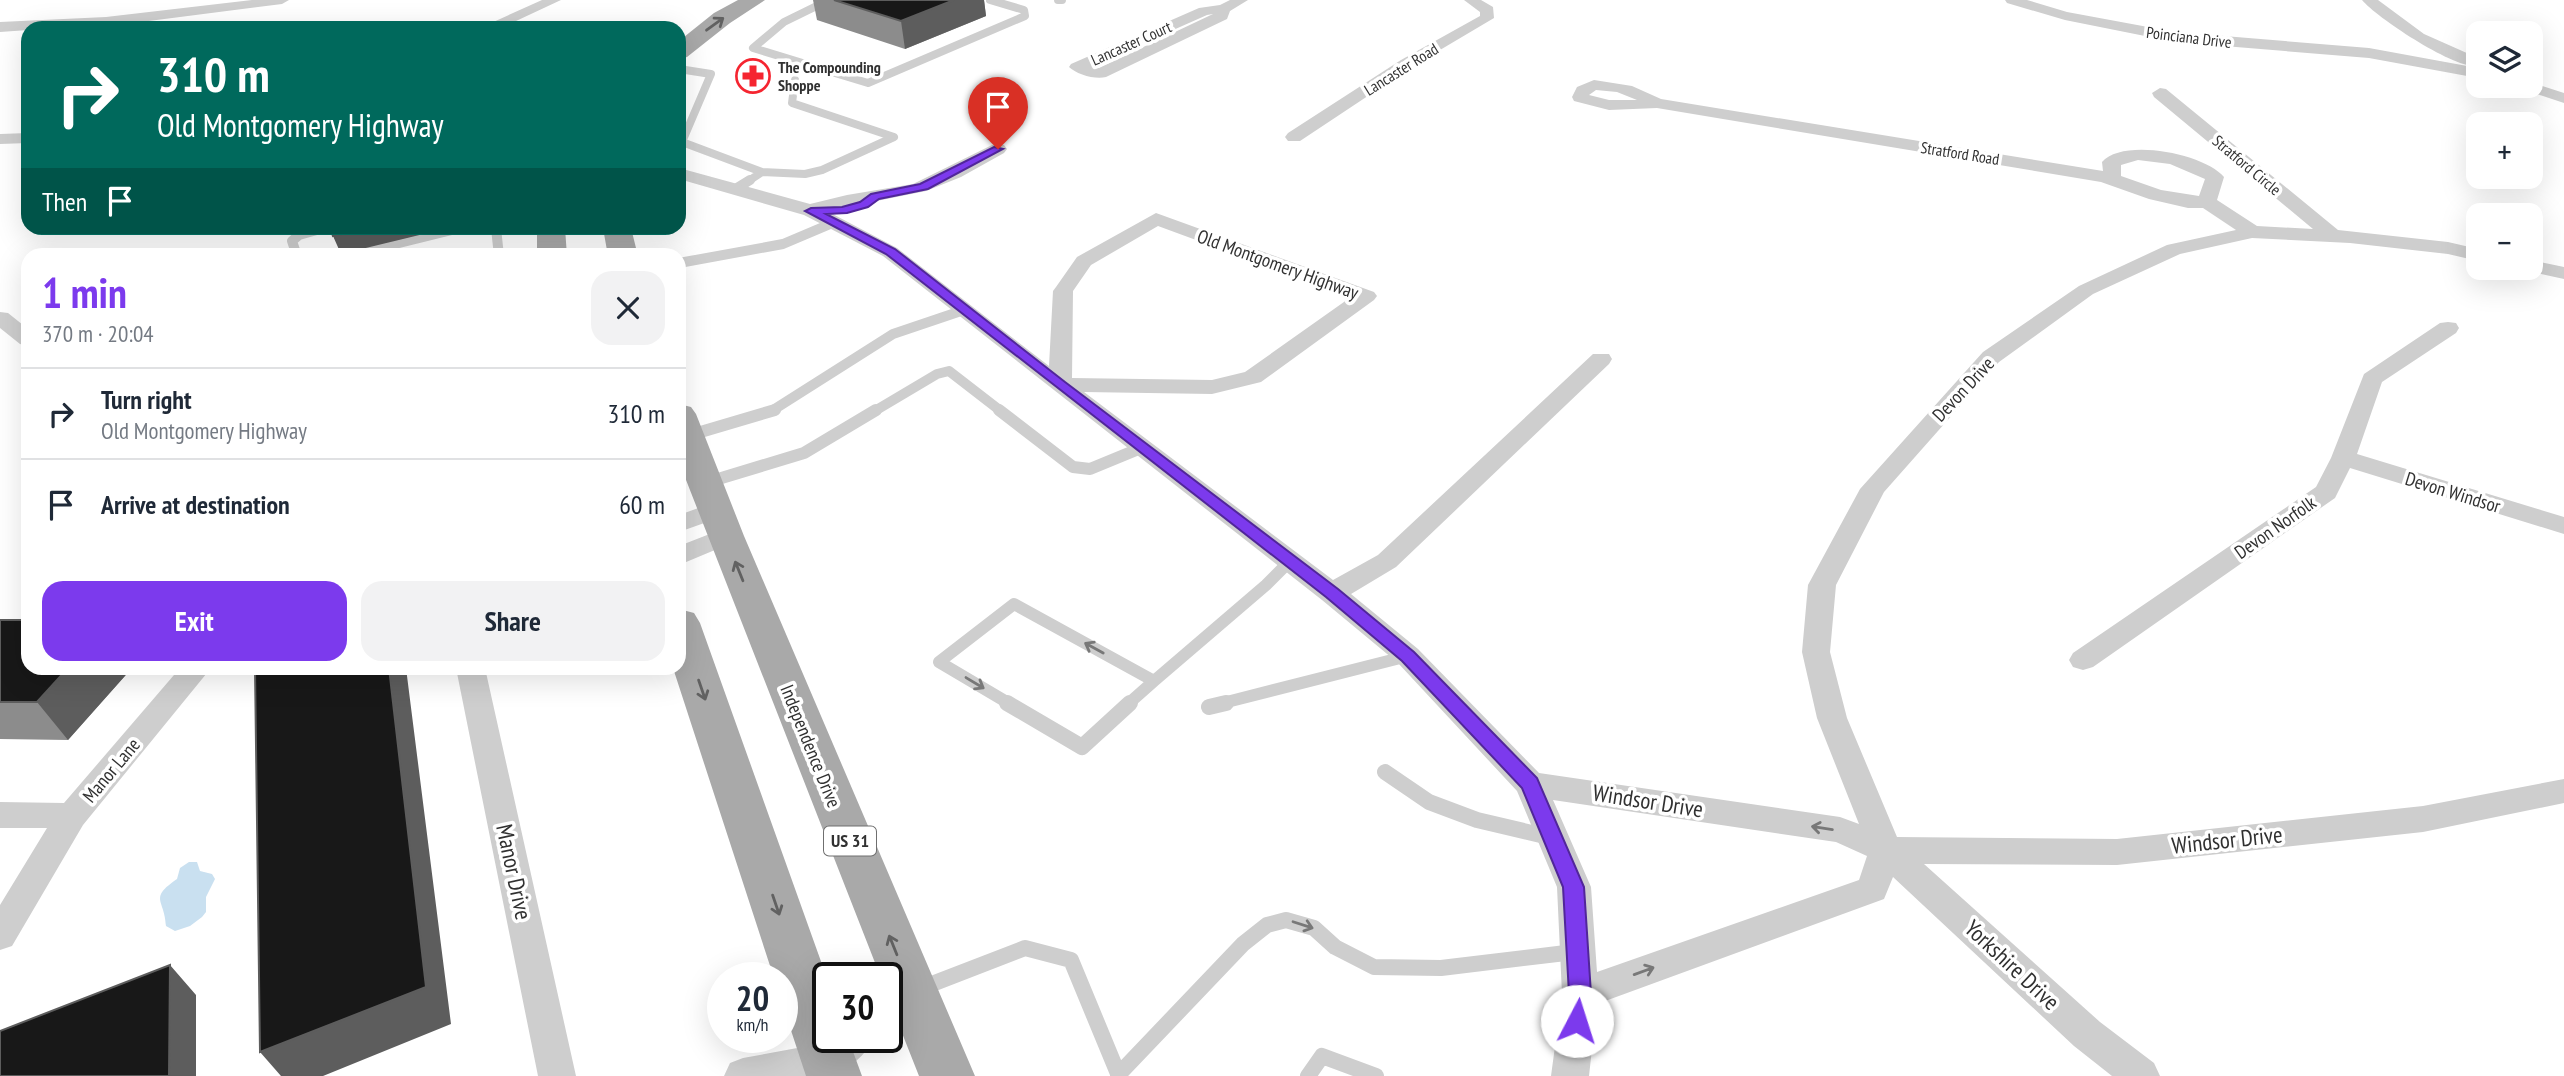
<!DOCTYPE html>
<html lang="en">
<head>
<meta charset="utf-8">
<style>
	body { margin:0; font-family:"PT Sans Narrow",sans-serif; background:#f2f2f3; color:#1f2937; height:100vh; display:flex; flex-direction:column; font-size:26px; white-space:nowrap }
	* { box-sizing:border-box; margin:0 }
	p { font-size:23px; color:#747a83 }
	.icon { flex:none; width:38px; height:38px; fill:none; stroke:currentColor; stroke-width:2; stroke-linecap:round; stroke-linejoin:round }
	.map { position:relative; flex:1; overflow:hidden }
	.side { position:absolute; left:21px; top:248px; width:665px; height:427px; display:flex; flex-direction:column; background:#fff; border-radius:21px; box-shadow:0 7px 28px #0002 }
	.side>* { flex:none }
	.hud { position:absolute; left:21px; top:21px; width:665px; height:214px; border-radius:21px; box-shadow:0 7px 28px #0002; background:#00695c; color:#fff; overflow:hidden }
	.controls { position:absolute; left:2466px; top:21px; display:grid; gap:14px }
	.controls a { display:grid; place-items:center; width:77px; height:77px; border-radius:14px; background:#fff; box-shadow:0 7px 28px #0002; font-size:35px }
	.speed { position:absolute; left:707px; top:962px; display:flex; gap:14px; font-size:35px; font-weight:700; text-align:center }
	.speed>* { display:grid; place-content:center; width:91px; height:91px; border-radius:50%; background:#fff; box-shadow:0 7px 28px #0002; line-height:1 }
	.speed small { font-size:18px; font-weight:400 }
	.speed .limit { border:4px solid #111; border-radius:10px; background:#fff; color:#111 }
	.pin { position:absolute; display:grid; place-items:center; width:60px; height:60px; color:#fff; margin:-72px -30px; border-radius:50% 50% 50% 0; rotate:-45deg; box-shadow:0 0 7px #0007 }
	.pin .icon { rotate:45deg }
	.me { position:absolute; width:77px; margin:-38px; rotate:5deg; stroke-linejoin:round; filter:drop-shadow(0 0 5px #0008) }
	.turn { display:flex; align-items:center; gap:24px; height:147px; padding:0 21px; font-size:32px }
	.turn .icon { width:91px; height:91px; stroke-width:2.5 }
	.turn b { display:block; font-size:49px; line-height:60px }
	.then { display:flex; align-items:center; height:66px; padding:0 21px; background:#0003; gap:14px; font-size:26px }
	.round { display:grid; place-items:center; flex:none; width:74px; height:74px; border-radius:21px; background:#f2f2f3 }
	.head { display:flex; align-items:center; justify-content:space-between; height:119px; padding:0 21px }
	h1 { font-size:42px; font-weight:600; line-height:52px; color:#7c3aed }
	.button { display:flex; gap:14px; margin-top:auto; padding:14px 21px }
	.button a { flex:1; height:80px; border-radius:21px; background:#7c3aed; color:#fff; font-size:28px; font-weight:600; line-height:80px; text-align:center }
	.button a+a { background:#f2f2f3; color:#1f2937 }
	ul { padding:0; list-style:none }
	li { display:flex; align-items:center; gap:21px; height:91px; padding:0 21px; border-top:2px solid #e0e1e3 }
	li div { flex:1 }
	li b { display:block; font-size:26px }
	li em { font-style:normal }
	.map>svg:first-child { display:block }
	.water { fill:#c9e0f0 }
	.lines { fill:none; stroke-linecap:round; stroke-linejoin:round }
	.lane-far3 { stroke:#cecece; stroke-width:8 }
	.lane-far2 { stroke:#cecece; stroke-width:10 }
	.lane-far1 { stroke:#cecece; stroke-width:12 }
	.lane { stroke:#cecece; stroke-width:16 }
	.street { fill:#cecece; fill-rule:evenodd }
	.primary { fill:#a9a9a9; fill-rule:evenodd }
	.wall { fill:#8c8c8c }
	.shaded-wall { fill:#5d5d5d }
	.building { fill:#181818; stroke:#5d5d5d; stroke-width:2 }
	.oneway { stroke:#616161 }
	.oneway2 { stroke:#787878 }
	.route { fill:#7c3aed; stroke:#51269a; stroke-width:2 }
	.labels { text-anchor:middle; stroke-width:7; stroke-linejoin:round; paint-order:stroke }
	.far-street-label { font-size:16px; fill:#313131; stroke:#fff }
	.far-poi-label { font-size:16px; font-weight:bold; fill:#313131; stroke:#fff; text-anchor:start }
	.shield { fill:#fff; stroke:#6f6f6f; stroke-width:2 }
	.shield-label { font-size:18px; font-weight:bold; fill:#313131 }
	.street-label { font-size:19px; fill:#313131; stroke:#fff }
	.near-street-label { font-size:23px; fill:#313131; stroke:#fff }
</style>
</head>
<body>
<div class="map">
<svg width="2564" height="1076" viewBox="0 0 2564 1076">
	<rect width="100%" height="100%" fill="#fff"/>
	<!-- water -->
	<path class="water" d="M 189,862 L 197,862 L 200,871 L 212,874 L 215,879 L 206,897 L 206,912 L 202,917 L 190,926 L 175,931 L 166,926 C 165,899 148,899 177,879 L 180,868 Z"/>
	<g class="lines">
		<!-- lane-far3 -->
		<path class="lane-far3" d="M 829,0 L 784,22 L 753,48 L 868,83 L 1025,16 L 1024,10 L 990,0
			M 1058,0 L 1062,0
			M 679,69 L 711,74 L 682,142 L 762,172 L 747,182
			M 762,172 L 805,174 L 822,170 L 894,137 L 792,103 L 795,80"/>
		<!-- lane-far2 -->
		<path class="lane-far2" d="M 737,188 L 750,180
			M 496,228 L 499,256
			M 297,256 L 292,241 L 299,235 L 324,228
			M 346,256 L 460,228
			M 679,263 L 783,244 L 835,222
			M 770,412 L 893,334 L 964,310
			M 873,412 L 937,374 L 949,371 L 1002,412"/>
		<!-- lane-far1 -->
		<path class="lane-far1" d="M 999,410 L 1073,467 L 1090,469 L 1141,448
			M 687,436 L 775,410
			M 705,483 L 804,453 L 876,410
			M 1154,681 L 1266,585 L 1290,561
			M 1010,704 L 939,662 L 1014,604 L 1154,681
			M 1128,704 L 1154,681
			M 1219,704 L 1408,656"/>
		<!-- lane -->
		<path class="lane" d="M 1007,703 L 1082,747 L 1130,703
			M 1209,707 L 1226,703
			M 1385,772 L 1429,802 L 1477,820 L 1549,837
			M 919,989 L 1025,948 L 1071,960 L 1119,1076
			M 1118,1075 L 1243,944 L 1267,925 L 1286,920 L 1314,928 L 1335,947 L 1374,967 L 1441,968 L 1574,952
			M 1308,1076 L 1322,1056 L 1376,1076"/>
		<!-- street -->
		<path class="street" d="M 252,0 L 289,0 L 282,4 L 141,22 L 0,32 L 0,22 L 106,17 Z
			M 542,0 L 561,0 L 501,28 L 480,28 Z
			M 1230,0 L 1248,0 L 1230,11 L 1227,19 L 1106,77 C 1095,80 1076,74 1069,67 L 1071,64 L 1199,8 L 1220,5 ZM 1213,14 L 1099,68 L 1092,66 L 1207,15 Z
			M 1464,0 L 1481,0 L 1493,7 L 1494,18 L 1413,66 L 1300,141 L 1288,141 L 1285,137 L 1288,133 L 1401,60 L 1480,16 L 1480,12 Z
			M 2005,0 L 2027,0 L 2067,12 L 2175,32 L 2369,48 L 2478,68 L 2478,78 L 2369,58 L 2175,42 L 2065,20 L 2007,3 Z
			M 2362,0 L 2378,0 L 2424,34 L 2478,58 L 2478,66 C 2456,70 2377,18 2362,0 Z
			M 1594,80 L 1632,86 L 1661,99 L 2103,171 L 2102,162 C 2123,137 2206,154 2224,177 L 2217,200 L 2257,226 L 2313,229 L 2154,97 L 2152,93 L 2160,88 L 2166,89 L 2338,230 L 2448,242 L 2478,249 L 2478,261 L 2448,254 L 2350,243 L 2252,238 L 2180,254 L 2093,294 L 1999,362 L 1884,492 L 1836,585 L 1830,652 L 1847,718 L 1897,837 L 2117,839 L 2423,806 L 2564,779 L 2564,803 L 2423,832 L 2117,865 L 1924,864 L 2100,1022 L 2154,1063 L 2160,1076 L 2112,1076 L 2074,1046 L 1893,877 L 1884,899 L 1597,1004 L 1589,1076 L 1551,1076 L 1562,994 L 1557,887 L 1517,791 L 1398,663 L 1322,600 L 883,256 L 804,215 L 679,179 L 679,168 L 810,204 L 847,195 L 913,184 L 992,145 L 1004,145 L 1007,149 L 1004,153 L 961,177 L 926,191 L 827,211 L 897,248 L 1049,366 L 1053,291 L 1056,287 L 1077,257 L 1156,213 L 1374,292 L 1377,296 L 1374,300 L 1261,382 L 1212,394 L 1084,392 L 1333,580 L 1378,555 L 1593,354 L 1609,354 L 1612,359 L 1609,364 L 1396,567 L 1351,594 L 1418,649 L 1539,773 L 1840,817 L 1859,824 L 1817,718 L 1802,652 L 1808,585 L 1860,489 L 1983,352 L 2079,286 L 2167,245 L 2236,230 L 2203,208 L 2188,208 L 2149,199 L 2101,182 L 1657,108 L 1609,110 L 1574,101 L 1572,97 L 1577,87 ZM 1596,90 L 1617,92 L 1637,100 L 1609,100 L 1589,95 ZM 2138,160 L 2170,164 L 2205,179 L 2199,196 L 2161,190 L 2121,176 L 2121,165 ZM 1158,226 L 1351,297 L 1245,372 L 1212,380 L 1072,378 L 1073,291 L 1091,265 ZM 1553,800 L 1836,842 L 1867,856 L 1859,880 L 1597,972 L 1591,887 Z
			M 2530,82 L 2564,93 L 2564,103 L 2522,89 L 2520,86 L 2530,86 Z
			M 28,133 L 28,143 L 0,144 L 0,134 Z
			M 2530,260 L 2564,267 L 2564,279 L 2523,270 L 2521,268 L 2530,268 Z
			M 0,312 L 8,313 L 28,329 L 28,346 L 20,344 L 0,328 Z
			M 2448,322 L 2456,323 L 2459,328 L 2456,333 L 2382,382 L 2357,454 L 2564,517 L 2564,534 L 2350,468 L 2335,498 L 2093,667 L 2083,670 L 2073,667 L 2069,660 L 2073,653 L 2316,487 L 2331,458 L 2364,374 L 2440,323 Z
			M 715,502 L 724,504 L 728,510 L 724,516 L 679,532 L 679,515 Z
			M 725,528 L 734,530 L 738,536 L 734,542 L 679,565 L 679,546 Z
			M 180,668 L 211,668 L 83,825 L 12,946 L 0,950 L 0,905 L 47,828 L 0,828 L 0,802 L 64,803 Z
			M 456,668 L 485,668 L 576,1076 L 538,1076 Z
			M 912,975 L 925,980 L 930,991 C 922,1008 905,1021 887,1027 L 887,989 L 899,980 Z
			M 828,1037 L 874,1038 C 866,1055 849,1069 832,1076 L 724,1076 L 730,1063 L 743,1058 L 819,1044 Z"/>
		<!-- primary -->
		<path class="primary" d="M 738,0 L 765,0 L 730,23 L 687,57 L 679,59 L 679,41 L 714,13 Z
			M 537,228 L 565,228 L 567,256 L 537,256 Z
			M 603,228 L 631,228 L 638,256 L 608,256 Z
			M 679,404 L 691,407 L 696,414 L 744,536 L 975,1076 L 919,1076 L 887,995 L 887,978 L 881,978 L 679,462 Z
			M 679,609 L 694,613 L 700,623 L 828,981 L 828,1038 L 848,1038 L 862,1076 L 806,1076 L 782,1003 L 782,978 L 774,978 L 673,668 L 679,668 Z"/>
	</g>
	<!-- wall -->
	<path class="wall" d="M 813,0 L 984,0 L 986,16 L 905,49 L 817,20 Z
		M 0,620 L 28,668 L 132,668 L 68,740 L 0,739 Z"/>
	<!-- shaded-wall -->
	<path class="shaded-wall" d="M 954,0 L 984,0 L 986,16 L 905,49 L 901,21 Z
		M 368,228 L 434,228 L 436,231 L 341,254 L 333,236 Z
		M 68,668 L 132,668 L 68,740 L 37,702 Z
		M 389,668 L 406,668 L 451,1024 L 323,1076 L 281,1076 L 260,1052 Z
		M 170,965 L 196,995 L 196,1076 L 169,1076 Z"/>
	<!-- building -->
	<path class="building" d="M 834,0 L 954,0 L 901,21 Z
		M 330,228 L 368,228 L 333,236 Z
		M 0,620 L 28,620 L 28,668 L 68,668 L 37,702 L 0,702 Z
		M 255,668 L 389,668 L 426,987 L 260,1052 Z
		M 170,965 L 169,1076 L 0,1076 L 0,1031 Z"/>
	<!-- one-way arrows -->
	<defs><path id="oneway-shaft" d="M-6 0H5M1.5-3L5.5 0L1.5 3" fill="none" stroke-width="1.6" stroke-linecap="round" stroke-linejoin="round" transform="scale(1.75)"/></defs>
	<g class="oneway">
		<use href="#oneway-shaft" transform="translate(715 24) rotate(-36)"/>
		<use href="#oneway-shaft" transform="translate(739 571) rotate(-112)"/>
		<use href="#oneway-shaft" transform="translate(702 690) rotate(71)"/>
		<use href="#oneway-shaft" transform="translate(776 905) rotate(71)"/>
		<use href="#oneway-shaft" transform="translate(893 945) rotate(-112)"/>
	</g>
	<g class="oneway2">
		<use href="#oneway-shaft" transform="translate(1094 648) rotate(-151)"/>
		<use href="#oneway-shaft" transform="translate(975 683) rotate(31)"/>
		<use href="#oneway-shaft" transform="translate(1822 828) rotate(-171)"/>
		<use href="#oneway-shaft" transform="translate(1303 925) rotate(18)"/>
		<use href="#oneway-shaft" transform="translate(1644 971) rotate(-20)"/>
	</g>
	<!-- route -->
	<path class="route" d="M 994,147 L 1003,149 L 928,189 L 879,199 L 868,207 L 847,213 L 826,214 L 895,249 L 1065,382 L 1338,589 L 1414,652 L 1537,778 L 1584,887 L 1591,994 L 1585,1029 L 1577,1032 L 1569,1029 L 1566,1021 L 1569,994 L 1563,887 L 1522,788 L 1402,661 L 1326,597 L 886,254 L 805,211 L 811,208 L 842,207 L 860,202 L 871,194 L 920,184 Z"/>
	<!-- icons -->
	<defs>
		<g id="pharmacy-ring" transform="scale(1.75)"><circle r="9.5" fill="#fff" stroke="#f52530" stroke-width="1.5"/><path d="M-2-6h4v4h4v4h-4v4h-4v-4h-4v-4h4Z" fill="#f52530"/></g>
	</defs>
	<g fill-rule="evenodd">
		<use href="#pharmacy-ring" x="753" y="76"/>
	</g>
	<g class="labels">
		<!-- far-street labels -->
		<g class="far-street-label">
			<text transform="translate(2189 37) rotate(7)" y="6">Poinciana Drive</text>
			<text transform="translate(1131 43) rotate(-24)" y="6">Lancaster Court</text>
			<text transform="translate(1401 69) rotate(-32)" y="6">Lancaster Road</text>
			<text transform="translate(1960 153) rotate(9)" y="6">Stratford Road</text>
			<text transform="translate(2247 165) rotate(40)" y="6">Stratford Circle</text>
		</g>
		<!-- far-poi labels -->
		<g class="far-poi-label">
			<text x="778" y="73">The Compounding<tspan x="778" dy="18">Shoppe</tspan></text>
		</g>
		<!-- shield labels -->
		<rect class="shield" x="824" y="826.5" width="52" height="29" rx="5"/>
		<g class="shield-label">
			<text x="850" y="847">US 31</text>
		</g>
		<!-- street labels -->
		<g class="street-label">
			<text transform="translate(1278 264) rotate(20)" y="7">Old Montgomery Highway</text>
			<text transform="translate(1963 389) rotate(-47)" y="7">Devon Drive</text>
			<text transform="translate(2453 492) rotate(17)" y="7">Devon Windsor</text>
			<text transform="translate(2275 527) rotate(-35)" y="7">Devon Norfolk</text>
			<text transform="translate(811 746) rotate(68)" y="7">Independence Drive</text>
			<text transform="translate(111 770) rotate(-50)" y="7">Manor Lane</text>
		</g>
		<!-- near-street labels -->
		<g class="near-street-label">
			<text transform="translate(1648 801) rotate(9)" y="8">Windsor Drive</text>
			<text transform="translate(2227 840) rotate(-6)" y="8">Windsor Drive</text>
			<text transform="translate(514 872) rotate(78)" y="8">Manor Drive</text>
			<text transform="translate(2012 965) rotate(43)" y="8">Yorkshire Drive</text>
		</g>
	</g>
</svg>
<div class="controls">
<a><svg class="icon" aria-label="layers" viewBox="0 0 24 24"><path d="M12 4l9 5-9 5-9-5zM3 14l9 5 9-5"/></svg></a>
<a>+</a>
<a>−</a>
</div>
<div class="speed"><div>20<small>km/h</small></div><div class="limit">30</div></div>
<div class="pin" style="left:998px;top:149px;background:#d93025"><svg class="icon" aria-label="arrive" viewBox="0 0 24 24"><path d="M6 21V4h12l-3 4 3 4H6"/></svg></div>
<svg class="me" style="left:1577px;top:1021px" viewBox="-20 -20 40 40"><circle r="19" fill="#fff"/><path d="M0-13L10 11 0 6-10 11z" fill="#7c3aed"/></svg>
<div class="hud">
<div class="turn"><svg class="icon" aria-label="right" viewBox="0 0 24 24"><path d="M7 20v-9h11M14 6l5 5-5 5"/></svg><div><b>310 m</b>Old Montgomery Highway</div></div>
<div class="then">Then<svg class="icon" aria-label="arrive" viewBox="0 0 24 24"><path d="M6 21V4h12l-3 4 3 4H6"/></svg></div>
</div>
<section class="side">
<div class="head"><div><h1>1 min</h1><p>370 m · 20:04</p></div><a class="round"><svg class="icon" aria-label="close" viewBox="0 0 24 24"><path d="M6 6l12 12M18 6L6 18"/></svg></a></div>
<ul>
<li><svg class="icon" aria-label="right" viewBox="0 0 24 24"><path d="M7 20v-9h11M14 6l5 5-5 5"/></svg><div><b>Turn right</b><p>Old Montgomery Highway</p></div><em>310 m</em></li>
<li><svg class="icon" aria-label="arrive" viewBox="0 0 24 24"><path d="M6 21V4h12l-3 4 3 4H6"/></svg><div><b>Arrive at destination</b></div><em>60 m</em></li>
</ul>
<div class="button"><a>Exit</a><a>Share</a></div>
</section>
</div>
</body>
</html>
